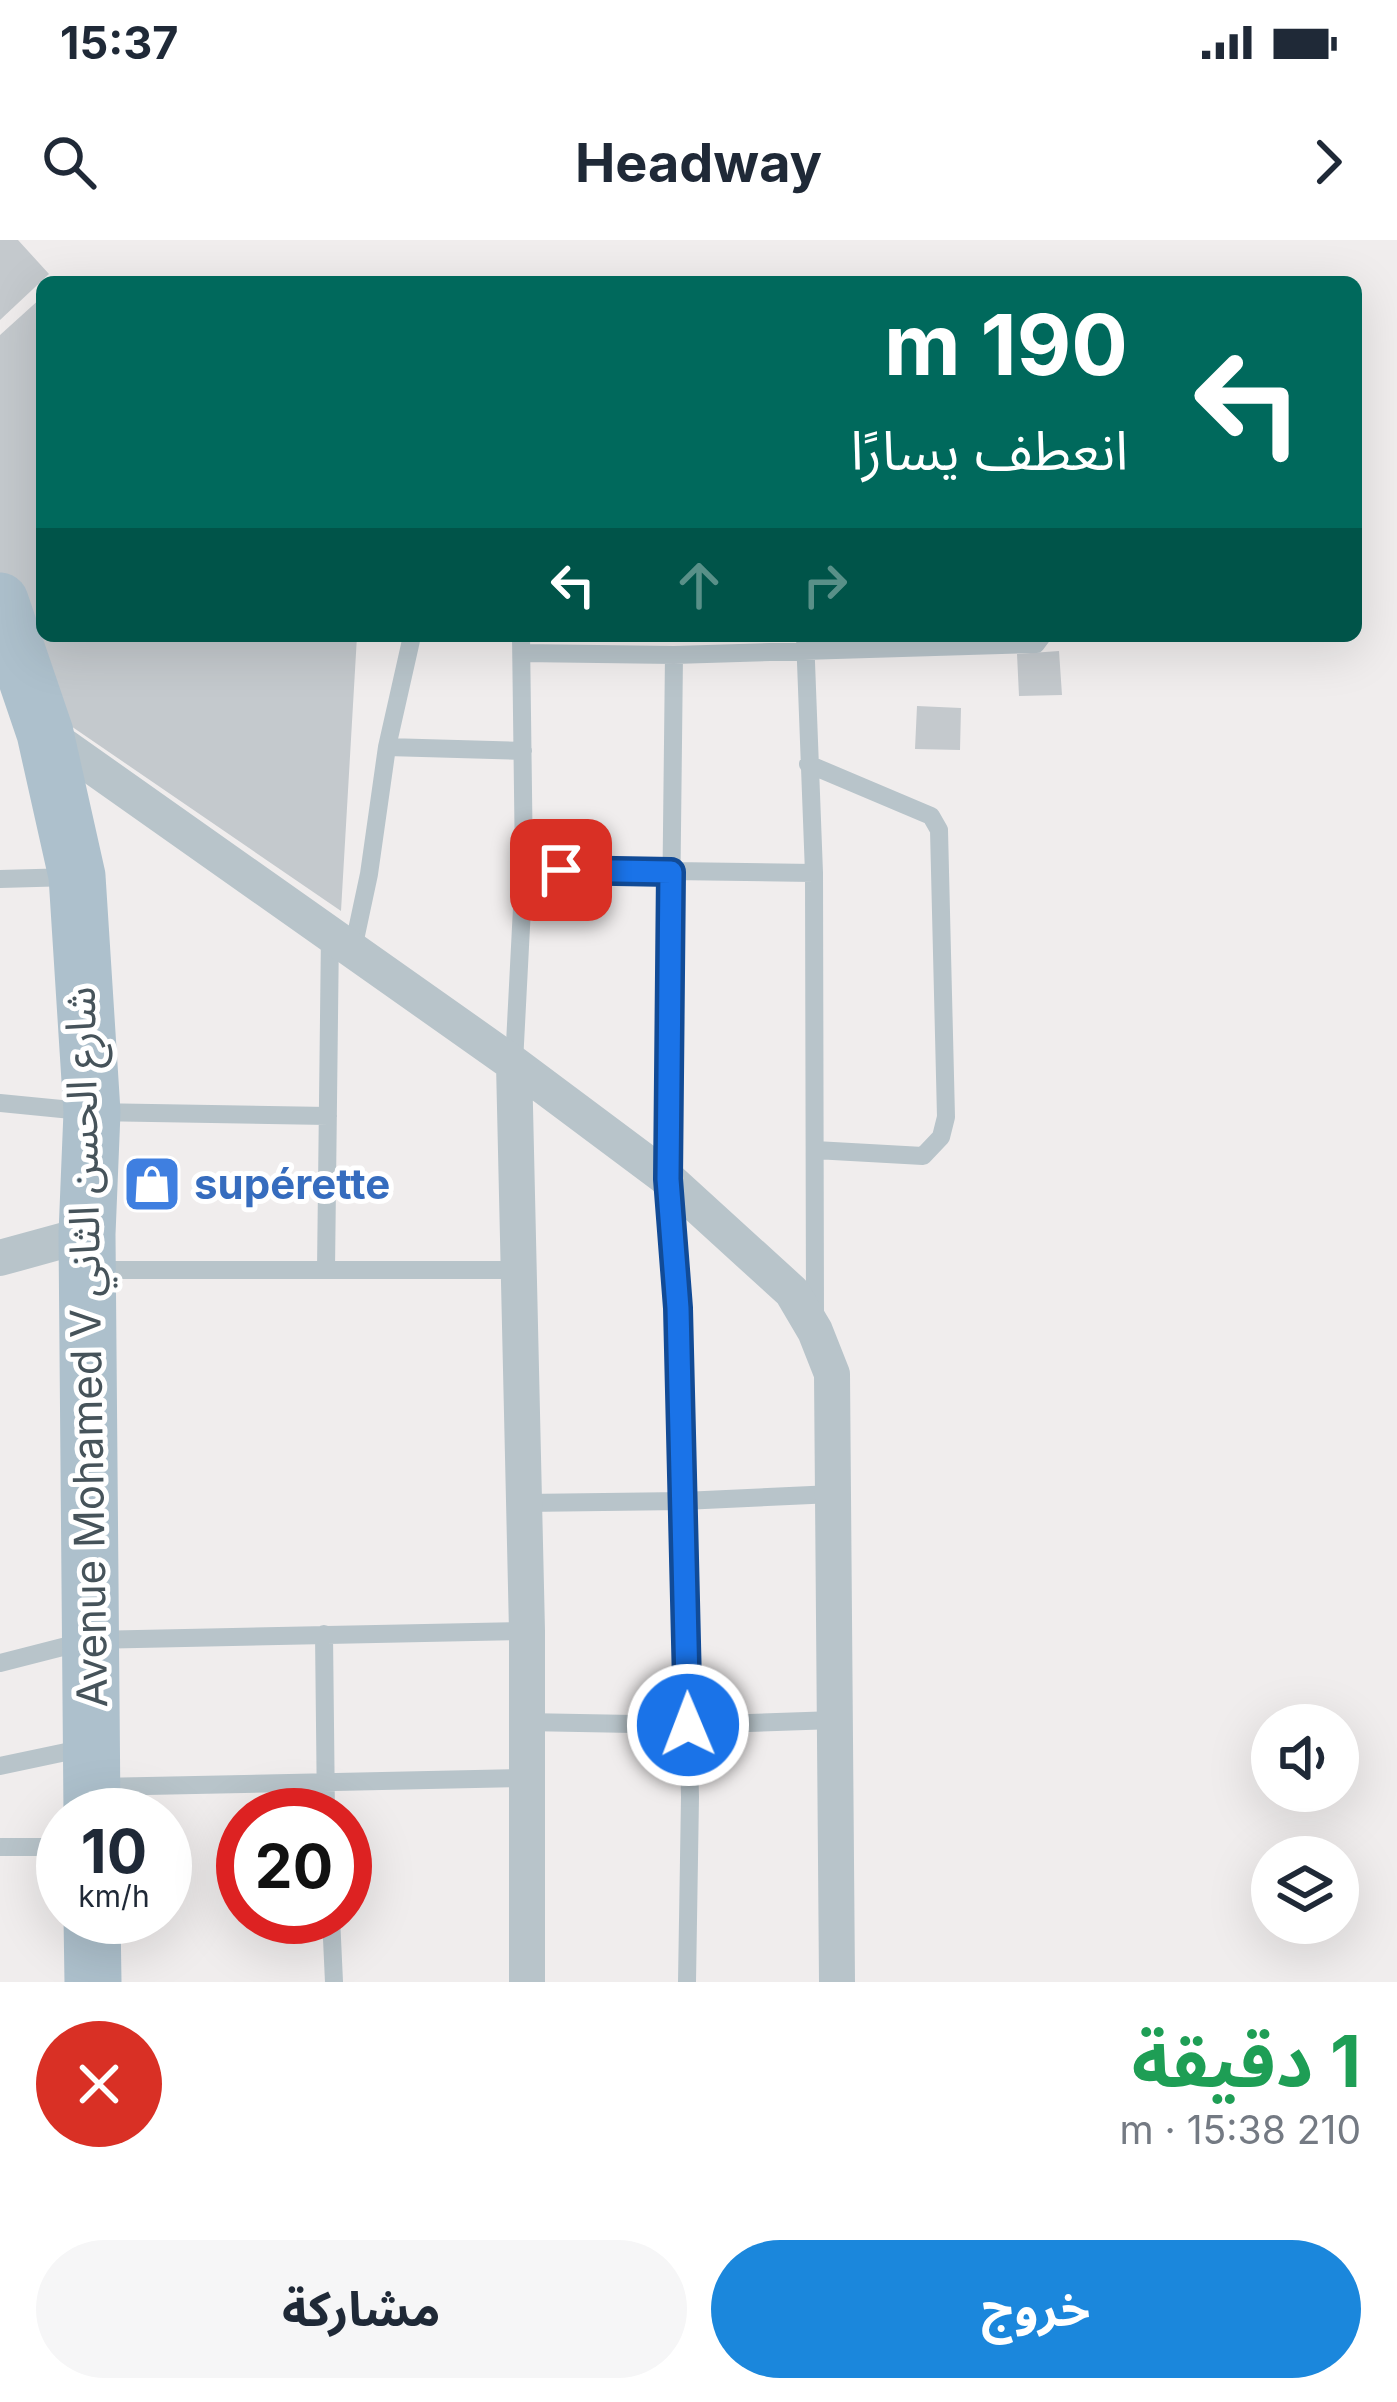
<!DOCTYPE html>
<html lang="ar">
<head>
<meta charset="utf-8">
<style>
	body { margin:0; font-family:Inter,"Noto Sans Arabic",sans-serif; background:#f6f6f7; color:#1f2937; direction:rtl; height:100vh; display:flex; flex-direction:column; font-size:45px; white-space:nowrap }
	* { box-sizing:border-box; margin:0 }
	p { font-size:39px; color:#747a83 }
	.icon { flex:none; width:66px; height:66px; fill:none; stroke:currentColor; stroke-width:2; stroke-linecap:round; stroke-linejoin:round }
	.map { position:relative; height:1742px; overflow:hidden; direction:ltr }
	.side { display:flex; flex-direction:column; background:#fff; flex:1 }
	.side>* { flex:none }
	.banner { position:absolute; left:36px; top:36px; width:1326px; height:366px; border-radius:18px; box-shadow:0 12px 48px #0002; direction:rtl; background:#00695c; color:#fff; overflow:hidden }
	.fabs { position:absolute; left:1251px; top:1464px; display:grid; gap:24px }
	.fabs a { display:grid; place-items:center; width:108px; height:108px; border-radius:50%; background:#fff; box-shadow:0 12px 48px #0002; font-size:60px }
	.speed { position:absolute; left:36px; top:1548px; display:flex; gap:24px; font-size:60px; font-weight:700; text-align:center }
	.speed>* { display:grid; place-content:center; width:156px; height:156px; border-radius:50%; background:#fff; box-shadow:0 12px 48px #0002; line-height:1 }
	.speed small { font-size:30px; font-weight:400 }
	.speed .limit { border:18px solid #d22; background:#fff; color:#111 }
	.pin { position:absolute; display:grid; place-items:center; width:102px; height:102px; color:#fff; margin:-51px; border-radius:24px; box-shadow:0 6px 18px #0006 }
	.me { position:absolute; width:132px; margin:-66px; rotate:359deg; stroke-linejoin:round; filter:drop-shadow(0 0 9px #0008) }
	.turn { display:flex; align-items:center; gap:42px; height:252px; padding:0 36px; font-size:54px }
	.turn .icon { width:156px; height:156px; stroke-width:2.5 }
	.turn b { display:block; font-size:84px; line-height:102px }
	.lanes { display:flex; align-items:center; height:114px; padding:0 36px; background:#0003; justify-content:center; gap:60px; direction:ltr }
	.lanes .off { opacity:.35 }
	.round { display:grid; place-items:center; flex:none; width:126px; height:126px; border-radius:63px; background:#f6f6f7 }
	.summary { display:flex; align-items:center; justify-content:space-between; height:204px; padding:0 36px }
	h1 { font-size:72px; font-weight:700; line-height:90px; color:#1e9e55 }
	.primary-button { display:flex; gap:24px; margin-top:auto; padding:24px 36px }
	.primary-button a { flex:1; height:138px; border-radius:72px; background:#1b87dc; color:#fff; font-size:48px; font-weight:700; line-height:138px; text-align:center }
	.primary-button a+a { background:#f6f6f7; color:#1f2937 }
	.status { display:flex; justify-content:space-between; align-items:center; height:84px; padding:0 60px; background:#fff; direction:ltr }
	.status svg { height:33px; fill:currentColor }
	header { display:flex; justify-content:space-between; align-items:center; height:156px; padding:0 36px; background:#fff; font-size:54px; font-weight:700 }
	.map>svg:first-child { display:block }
	.building { fill:#c4c9cd }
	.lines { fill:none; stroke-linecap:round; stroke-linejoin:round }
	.lane { stroke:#b8c4ca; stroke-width:18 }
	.street { stroke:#b8c4ca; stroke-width:36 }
	.primary { stroke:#adc0cc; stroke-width:57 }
	.route-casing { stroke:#114b97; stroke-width:30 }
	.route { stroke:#1a73e8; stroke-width:21 }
	.labels { text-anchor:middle; stroke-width:10; stroke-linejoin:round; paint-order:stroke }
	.shop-label { font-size:42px; font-weight:bold; fill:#366cbe; stroke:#fff; text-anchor:start }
	.street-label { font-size:42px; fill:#46535a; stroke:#fff }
</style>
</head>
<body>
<div class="status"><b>15:37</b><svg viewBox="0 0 49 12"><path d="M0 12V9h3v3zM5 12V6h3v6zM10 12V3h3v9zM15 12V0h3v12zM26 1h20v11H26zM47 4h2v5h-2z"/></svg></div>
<header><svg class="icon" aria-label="forward" viewBox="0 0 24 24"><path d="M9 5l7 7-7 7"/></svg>Headway<svg class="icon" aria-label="search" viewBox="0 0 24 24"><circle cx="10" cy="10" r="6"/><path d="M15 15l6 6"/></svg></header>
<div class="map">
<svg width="1397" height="1742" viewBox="0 0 1397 1742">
	<rect width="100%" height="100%" fill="#f0eded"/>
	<!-- building -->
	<path class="building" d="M 0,0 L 18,0 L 49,34 L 0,80 Z
		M 42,57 L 42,396 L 357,396 L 341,671 L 68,484 L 0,334 L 0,95 Z
		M 1059,411 L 1062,455 L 1019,456 L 1017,414 Z
		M 917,466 L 961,468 L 960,510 L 915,509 Z"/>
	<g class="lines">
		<!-- lane -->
		<path class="lane" d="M 805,396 L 814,633 L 815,1075
			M 522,413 L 674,415 L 1036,404 L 1042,396
			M 674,415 L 668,939 L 678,1068 L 690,1557 L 687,1742
			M 387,507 L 523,511
			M 808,524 L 931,576 L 939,590 L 946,877 L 941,897 L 923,916 L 815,910
			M 524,629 L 814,633
			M 0,639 L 72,637
			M 353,709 L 369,634 L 387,507 L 412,396
			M 514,823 L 524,629 L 521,396
			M 0,863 L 92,872 L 328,876
			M 94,1030 L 521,1030
			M 326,1030 L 330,693
			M 524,1263 L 683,1261 L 833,1254
			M 324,1394 L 326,1575
			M 0,1423 L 90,1400 L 527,1391
			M 525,1482 L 688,1485 L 835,1480
			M 0,1526 L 85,1508
			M 98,1547 L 525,1538
			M 0,1607 L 63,1607
			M 331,1677 L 334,1742"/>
		<!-- street -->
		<path class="street" d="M 45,493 L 514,824 L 668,939 L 792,1052 L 815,1091 L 832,1134 L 837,1742
			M 514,824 L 527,1391 L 527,1742
			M 0,1018 L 87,994"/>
		<!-- primary -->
		<path class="primary" d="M 0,361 L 45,493 L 77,636 L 92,872 L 87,994 L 92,1575
			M 92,1677 L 93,1742"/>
	</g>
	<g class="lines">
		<!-- route casing -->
		<g class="route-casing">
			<path id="route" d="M 561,630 L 671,632 L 668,939 L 678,1068 L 688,1485"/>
		</g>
		<!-- route -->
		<use href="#route" class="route"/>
	</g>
	<!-- icons -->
	<defs>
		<g id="shop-square" transform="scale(3)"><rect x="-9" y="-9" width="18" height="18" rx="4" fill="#3f7fe0" stroke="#fff"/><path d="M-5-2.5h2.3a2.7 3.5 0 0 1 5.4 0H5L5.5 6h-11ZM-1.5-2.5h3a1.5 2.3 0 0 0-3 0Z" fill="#fff"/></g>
	</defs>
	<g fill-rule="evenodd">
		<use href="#shop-square" x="152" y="944"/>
	</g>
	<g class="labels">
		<!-- shop labels -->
		<g class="shop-label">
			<text x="194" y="959">supérette</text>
		</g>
		<!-- street labels -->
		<g class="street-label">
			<text transform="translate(86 1107) rotate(-91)" y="15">Avenue Mohamed V شارع الحسن الثاني</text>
		</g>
	</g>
</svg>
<div class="fabs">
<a><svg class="icon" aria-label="sound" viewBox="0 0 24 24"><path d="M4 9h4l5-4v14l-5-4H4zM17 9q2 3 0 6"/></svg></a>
<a><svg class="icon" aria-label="layers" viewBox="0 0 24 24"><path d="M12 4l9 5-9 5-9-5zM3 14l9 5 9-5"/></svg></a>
</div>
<div class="speed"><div>10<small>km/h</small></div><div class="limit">20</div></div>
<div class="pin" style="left:561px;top:630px;background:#d93025"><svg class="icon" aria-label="arrive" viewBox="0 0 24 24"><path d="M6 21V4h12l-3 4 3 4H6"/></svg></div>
<svg class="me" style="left:688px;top:1485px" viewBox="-20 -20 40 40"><circle r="17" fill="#1a73e8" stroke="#fff" stroke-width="3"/><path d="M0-11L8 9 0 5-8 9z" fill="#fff"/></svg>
<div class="banner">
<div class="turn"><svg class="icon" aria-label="left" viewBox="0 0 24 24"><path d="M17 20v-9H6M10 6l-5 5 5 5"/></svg><div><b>190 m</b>انعطف يسارًا</div></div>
<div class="lanes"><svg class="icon" aria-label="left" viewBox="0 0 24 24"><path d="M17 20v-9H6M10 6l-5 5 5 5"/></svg><svg class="icon off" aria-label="ahead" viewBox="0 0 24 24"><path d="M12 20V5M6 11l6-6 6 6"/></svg><svg class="icon off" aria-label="right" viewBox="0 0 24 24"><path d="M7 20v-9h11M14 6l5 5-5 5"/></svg></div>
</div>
</div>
<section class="side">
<div class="summary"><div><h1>1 دقيقة</h1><p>210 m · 15:38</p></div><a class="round" style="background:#d93025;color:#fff"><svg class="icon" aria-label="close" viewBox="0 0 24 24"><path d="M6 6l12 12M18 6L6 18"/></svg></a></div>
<div class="primary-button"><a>خروج</a><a>مشاركة</a></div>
</section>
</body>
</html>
